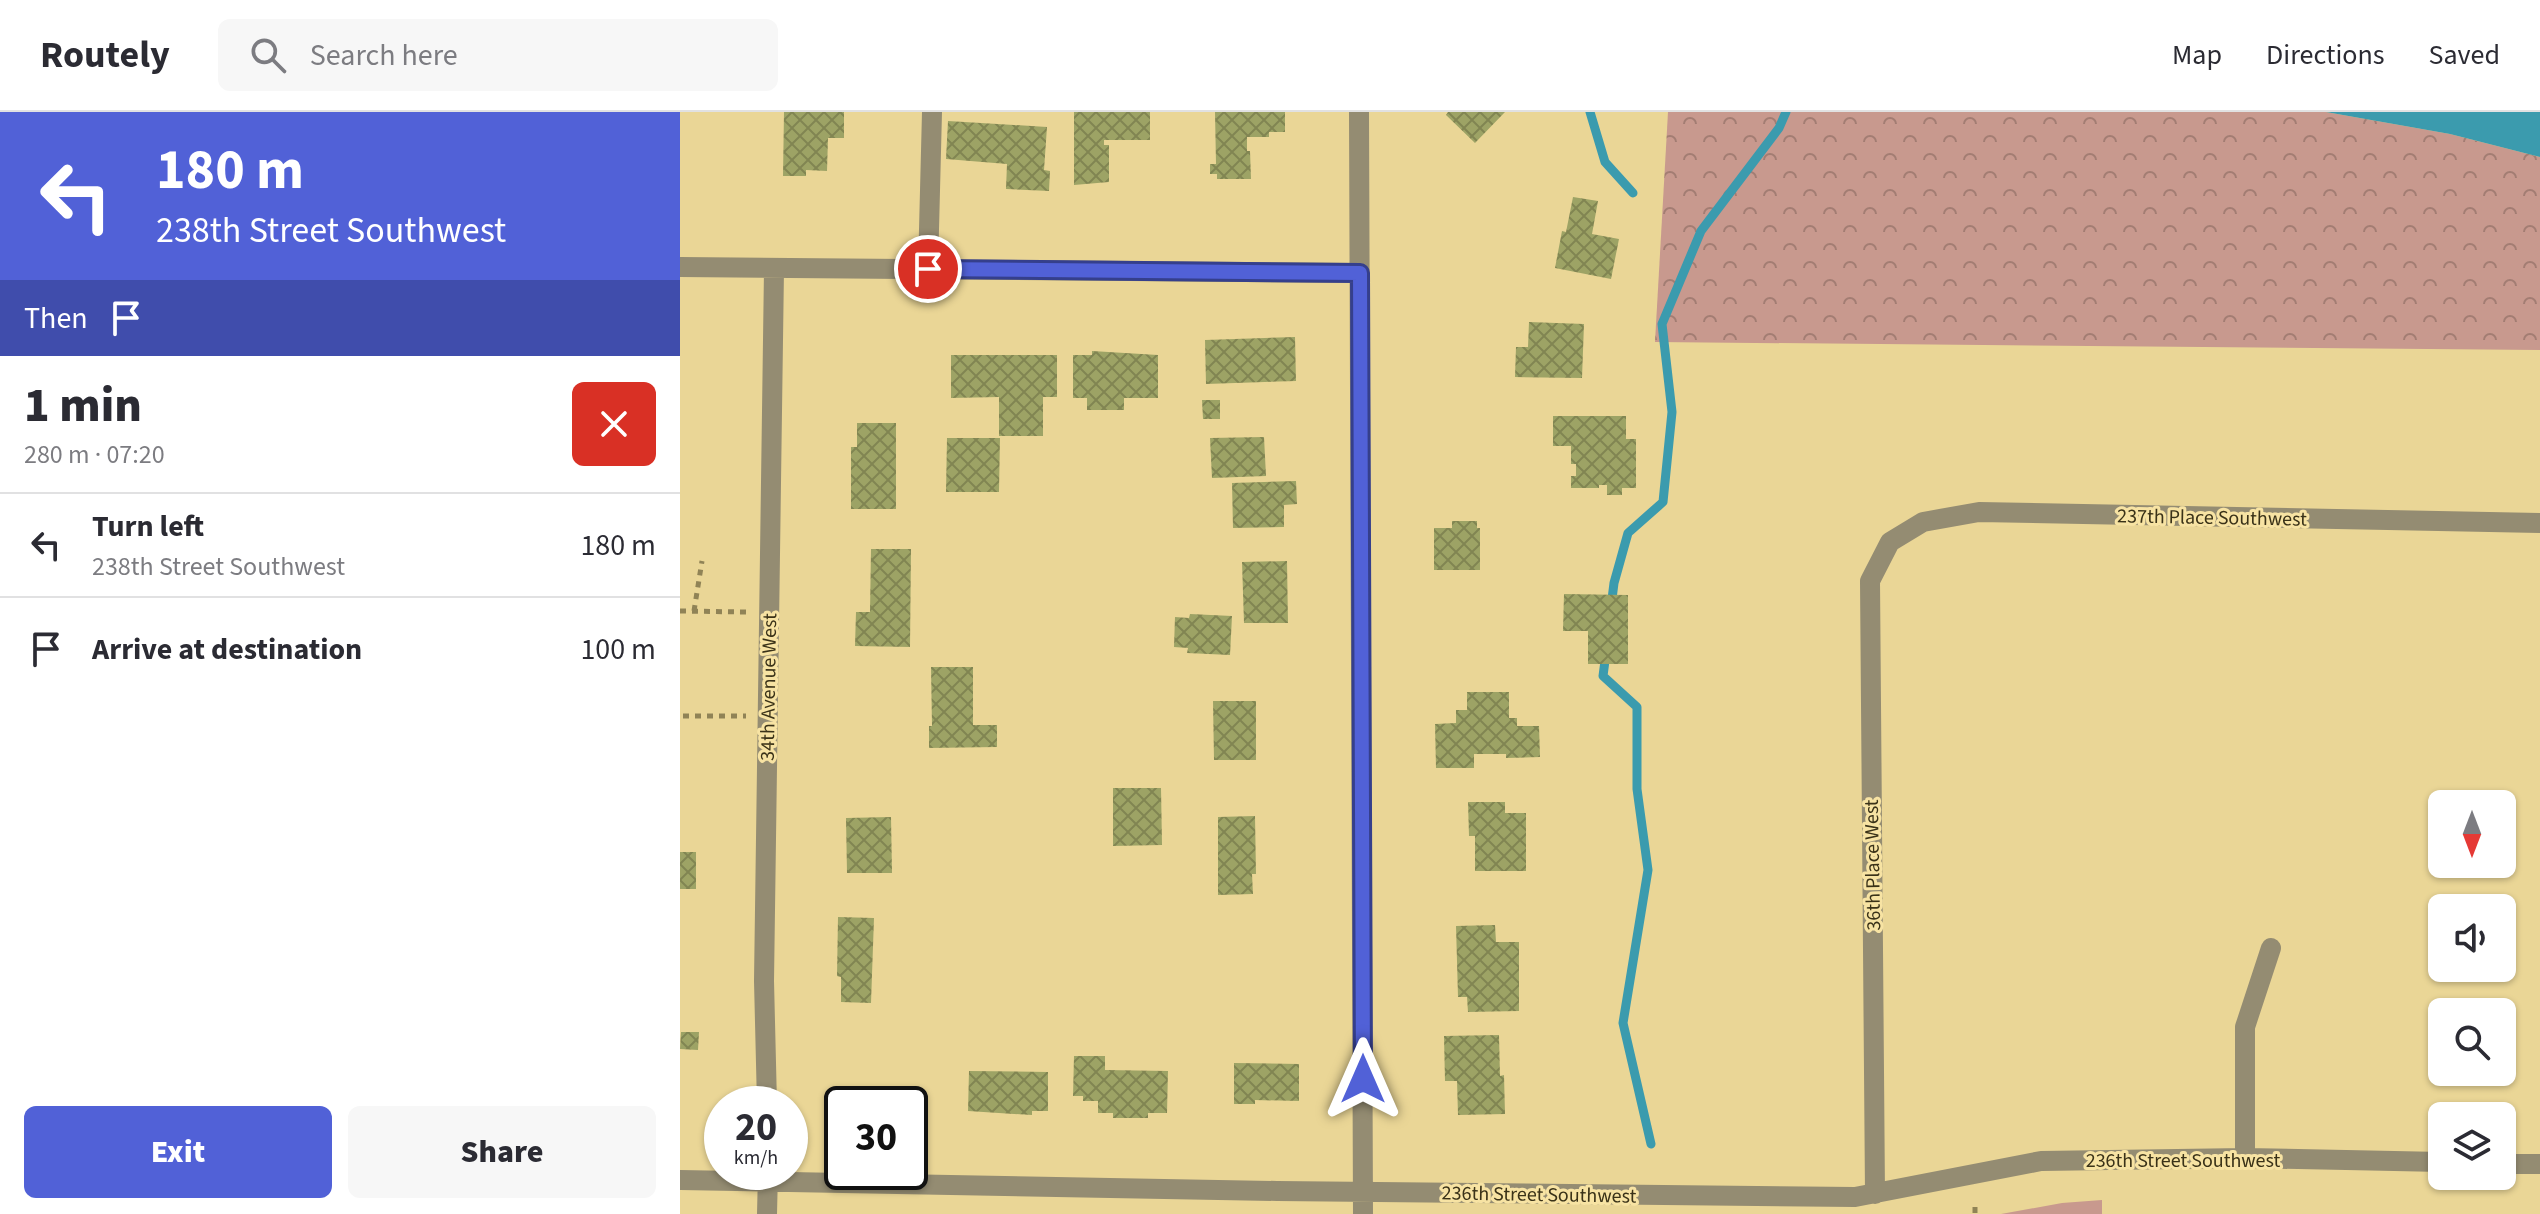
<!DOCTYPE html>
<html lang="en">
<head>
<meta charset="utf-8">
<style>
	body { margin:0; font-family:"Source Sans 3",sans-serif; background:#f7f7f7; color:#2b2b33; height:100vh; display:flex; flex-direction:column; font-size:30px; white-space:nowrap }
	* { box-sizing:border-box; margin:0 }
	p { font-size:26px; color:#7c7c81 }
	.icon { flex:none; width:44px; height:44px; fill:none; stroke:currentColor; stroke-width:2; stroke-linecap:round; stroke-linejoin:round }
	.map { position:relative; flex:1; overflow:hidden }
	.side { display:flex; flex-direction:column; background:#fff; width:680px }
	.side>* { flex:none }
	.hud { background:#5161d7; color:#fff; overflow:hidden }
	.needle { width:52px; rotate:180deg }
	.tools { position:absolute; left:1748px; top:678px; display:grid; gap:16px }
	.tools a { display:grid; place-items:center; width:88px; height:88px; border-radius:12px; background:#fff; box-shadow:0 2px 6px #0004; font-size:40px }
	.speed { position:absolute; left:24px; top:974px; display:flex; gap:16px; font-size:40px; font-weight:700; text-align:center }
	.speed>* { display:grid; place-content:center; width:104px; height:104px; border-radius:50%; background:#fff; box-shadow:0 2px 6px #0004; line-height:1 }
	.speed small { font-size:20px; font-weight:400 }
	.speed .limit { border:4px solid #111; border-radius:12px; background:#fff; color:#111 }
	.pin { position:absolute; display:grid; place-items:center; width:68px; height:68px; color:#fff; margin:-34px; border:4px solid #fff; border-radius:50%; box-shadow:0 2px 8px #0007 }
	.me { position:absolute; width:88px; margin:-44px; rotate:0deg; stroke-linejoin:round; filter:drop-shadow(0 0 6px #0008) }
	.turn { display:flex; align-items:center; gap:28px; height:168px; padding:0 24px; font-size:36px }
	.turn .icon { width:104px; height:104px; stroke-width:2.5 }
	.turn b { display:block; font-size:56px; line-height:68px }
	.then { display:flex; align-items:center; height:76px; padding:0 24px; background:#0003; gap:16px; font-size:30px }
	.round { display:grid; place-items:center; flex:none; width:84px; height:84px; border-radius:12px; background:#f7f7f7 }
	.headline { display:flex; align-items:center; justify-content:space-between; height:136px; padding:0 24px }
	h1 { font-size:48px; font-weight:800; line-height:60px }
	.primary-button { display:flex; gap:16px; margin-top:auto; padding:16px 24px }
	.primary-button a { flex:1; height:92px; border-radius:12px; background:#5161d7; color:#fff; font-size:32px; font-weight:800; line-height:92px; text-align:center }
	.primary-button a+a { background:#f7f7f7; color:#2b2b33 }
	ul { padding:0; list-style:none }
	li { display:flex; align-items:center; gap:24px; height:104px; padding:0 24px; border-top:2px solid #e1e1e2 }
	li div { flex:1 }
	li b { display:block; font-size:30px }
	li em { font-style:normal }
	header { display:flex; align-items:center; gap:48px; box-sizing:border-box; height:112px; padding:0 40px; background:#fff; border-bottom:2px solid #e1e1e2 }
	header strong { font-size:38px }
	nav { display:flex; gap:44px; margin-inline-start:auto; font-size:28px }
	.search { width:560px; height:72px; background:#f7f7f7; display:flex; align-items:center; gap:20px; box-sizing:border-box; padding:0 28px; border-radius:12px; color:#7c7c81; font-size:30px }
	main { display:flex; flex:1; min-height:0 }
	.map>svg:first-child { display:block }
	.forest { fill:url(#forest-crowns) }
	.park { fill:#c8998e }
	.water { fill:#3b9bae }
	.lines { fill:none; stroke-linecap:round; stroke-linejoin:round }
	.stream { stroke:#3b9bae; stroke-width:9 }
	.building { fill:url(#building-cross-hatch) }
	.path { stroke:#908356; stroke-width:5; stroke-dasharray:6 6; stroke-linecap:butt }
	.minor { stroke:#948c72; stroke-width:20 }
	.route-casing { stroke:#353f8c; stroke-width:20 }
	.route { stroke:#5161d7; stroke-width:14 }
	.labels { text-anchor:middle; stroke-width:6; stroke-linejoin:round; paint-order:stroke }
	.street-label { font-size:20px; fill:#3a3218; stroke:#f7e3a3 }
</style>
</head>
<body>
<header>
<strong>Routely</strong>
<div class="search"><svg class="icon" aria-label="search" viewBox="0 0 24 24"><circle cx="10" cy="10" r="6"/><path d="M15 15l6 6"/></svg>Search here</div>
<nav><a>Map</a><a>Directions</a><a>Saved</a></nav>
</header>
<main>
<section class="side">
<div class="hud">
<div class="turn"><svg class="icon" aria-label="left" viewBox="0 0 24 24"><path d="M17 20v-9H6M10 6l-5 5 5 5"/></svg><div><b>180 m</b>238th Street Southwest</div></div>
<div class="then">Then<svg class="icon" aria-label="arrive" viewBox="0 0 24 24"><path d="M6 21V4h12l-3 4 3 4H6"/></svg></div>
</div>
<div class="headline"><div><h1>1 min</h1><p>280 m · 07:20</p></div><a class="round" style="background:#d93025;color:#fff"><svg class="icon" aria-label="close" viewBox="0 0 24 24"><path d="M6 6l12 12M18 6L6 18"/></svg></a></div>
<ul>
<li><svg class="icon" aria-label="left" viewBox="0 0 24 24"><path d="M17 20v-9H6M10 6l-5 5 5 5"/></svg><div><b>Turn left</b><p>238th Street Southwest</p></div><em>180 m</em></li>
<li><svg class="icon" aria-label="arrive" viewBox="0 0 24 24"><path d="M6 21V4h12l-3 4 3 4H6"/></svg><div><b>Arrive at destination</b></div><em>100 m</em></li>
</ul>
<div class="primary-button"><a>Exit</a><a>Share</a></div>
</section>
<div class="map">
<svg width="1860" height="1102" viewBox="0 0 1860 1102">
	<defs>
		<pattern id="forest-crowns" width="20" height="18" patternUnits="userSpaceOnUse" patternTransform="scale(2)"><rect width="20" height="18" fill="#c8998e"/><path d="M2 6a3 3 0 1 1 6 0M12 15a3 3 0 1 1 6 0" fill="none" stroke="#a37d73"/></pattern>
		<pattern id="building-cross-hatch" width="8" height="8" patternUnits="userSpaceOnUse" patternTransform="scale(2)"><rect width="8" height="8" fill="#9da365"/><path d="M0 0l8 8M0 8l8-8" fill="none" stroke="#818552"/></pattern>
	</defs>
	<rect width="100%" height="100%" fill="#ead696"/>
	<!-- forest -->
	<path class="forest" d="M 988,0 L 1646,0 L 1770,22 L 1860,45 L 1860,238 L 975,230 Z"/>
	<!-- park -->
	<path class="park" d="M 1422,1088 L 1422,1102 L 1321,1102 L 1382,1091 Z"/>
	<!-- water -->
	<path class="water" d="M 1646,0 L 1860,0 L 1860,45 L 1770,22 Z"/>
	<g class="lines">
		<!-- stream -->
		<path class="stream" d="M 910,0 L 925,50 L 953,81
			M 931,495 L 934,471 L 948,421 L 983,390 L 992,300 L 982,212 L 1021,119 L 1099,16 L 1106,0
			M 926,541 L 923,564 L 957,595 L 957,677 L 968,758 L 943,911 L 971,1032"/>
	</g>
	<!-- building -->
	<path class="building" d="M 104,0 L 164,0 L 164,26 L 148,26 L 147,59 L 126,58 L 126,64 L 103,64 Z
		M 394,0 L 470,0 L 470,28 L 424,28 L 424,33 L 429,33 L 429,70 L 394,73 Z
		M 535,0 L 605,0 L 605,20 L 589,20 L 589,25 L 567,25 L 567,39 L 570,39 L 571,67 L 537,67 L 537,62 L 530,62 L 530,52 L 536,52 Z
		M 768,0 L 825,0 L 795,31 L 766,3 Z
		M 268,9 L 367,15 L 364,58 L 370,59 L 369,79 L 326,77 L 327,52 L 266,47 Z
		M 893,85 L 918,89 L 912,122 L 939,127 L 931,167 L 875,156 L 882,119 L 886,120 Z
		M 849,210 L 904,212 L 902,266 L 835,265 L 836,235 L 848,235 Z
		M 615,225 L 616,269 L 526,272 L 525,228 Z
		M 412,239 L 478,243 L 478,286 L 444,286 L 444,298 L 407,298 L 407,286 L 393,286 L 393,243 L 412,243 Z
		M 271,243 L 377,243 L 377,285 L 363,285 L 363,324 L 319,324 L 319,285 L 271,286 Z
		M 522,288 L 540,288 L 540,307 L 523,307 Z
		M 873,304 L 946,304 L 946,327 L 956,327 L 956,376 L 942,376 L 942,383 L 927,383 L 927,373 L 919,373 L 919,376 L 891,376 L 891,364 L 896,364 L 896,352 L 891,352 L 891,334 L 873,334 Z
		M 177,311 L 216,311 L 216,397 L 171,397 L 171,335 L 177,335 Z
		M 584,325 L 586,364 L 532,366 L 530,326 Z
		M 267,326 L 320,326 L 319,380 L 266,380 Z
		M 616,369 L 617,392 L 604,393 L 604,415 L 553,416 L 552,371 Z
		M 772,409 L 797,409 L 797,416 L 800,416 L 800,458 L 754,458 L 754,416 L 772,416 Z
		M 191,437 L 231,437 L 230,535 L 175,534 L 176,500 L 190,500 Z
		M 607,449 L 608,511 L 564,511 L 562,450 Z
		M 884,482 L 948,483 L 948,552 L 908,552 L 908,519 L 883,519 Z
		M 510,502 L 552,504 L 550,543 L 507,541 L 508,536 L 494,535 L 495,505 L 509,506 Z
		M 251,555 L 293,555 L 293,613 L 317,613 L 317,635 L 249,636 L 249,614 L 252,614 Z
		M 787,580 L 829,580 L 829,606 L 837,606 L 837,614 L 859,614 L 860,645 L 826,646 L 826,642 L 794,642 L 794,656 L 756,656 L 755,612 L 776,611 L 776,598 L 787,598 Z
		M 533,589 L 576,589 L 576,648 L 534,648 Z
		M 433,676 L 481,676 L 482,733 L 433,734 Z
		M 788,690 L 825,690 L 825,701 L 846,701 L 846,759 L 795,759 L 795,724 L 789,724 Z
		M 575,704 L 576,762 L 572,762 L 573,782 L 538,783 L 538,705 Z
		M 211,705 L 212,761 L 167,761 L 166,706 Z
		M 0,740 L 16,740 L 16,777 L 0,777 Z
		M 158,805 L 194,806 L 191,891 L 161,890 L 161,865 L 157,864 Z
		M 815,813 L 816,830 L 839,830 L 839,899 L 788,900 L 787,885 L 778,885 L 776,814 Z
		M 1,920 L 19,920 L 18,938 L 0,937 Z
		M 819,923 L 820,964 L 824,963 L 825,1002 L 778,1003 L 777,969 L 765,969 L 764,924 Z
		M 394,944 L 425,944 L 425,958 L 488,959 L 487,1001 L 468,1001 L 468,1006 L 433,1006 L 433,1001 L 418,1001 L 418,989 L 403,989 L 403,984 L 393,984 Z
		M 554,951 L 619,952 L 619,989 L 575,988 L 575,992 L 554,992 Z
		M 289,959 L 368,960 L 368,999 L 352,999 L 352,1003 L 288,999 Z"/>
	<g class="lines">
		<!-- path -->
		<path class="path" d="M 0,499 L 67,500
			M 14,499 L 22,449
			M 3,604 L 66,604
			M 1295,1095 L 1295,1102"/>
		<!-- minor -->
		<path class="minor" d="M 679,0 L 683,1102
			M 0,155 L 680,161
			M 248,157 L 252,0
			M 87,992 L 84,869 L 94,157
			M 1565,1046 L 1565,915 L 1591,836
			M 1822,1052 L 1860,1052
			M 0,1068 L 597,1079 L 1175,1085 L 1361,1049 L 1565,1046 L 1762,1050
			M 1195,1082 L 1190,469 L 1210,430 L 1243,410 L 1299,400 L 1860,411
			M 87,1102 L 88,1060"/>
	</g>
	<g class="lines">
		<!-- route casing -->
		<g class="route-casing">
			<path id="route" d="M 248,157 L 680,161 L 683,967"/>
		</g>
		<!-- route -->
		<use href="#route" class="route"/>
	</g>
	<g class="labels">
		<!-- street labels -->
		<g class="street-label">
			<text transform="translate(1532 405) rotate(1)" y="7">237th Place Southwest</text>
			<text transform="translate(88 575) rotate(-89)" y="7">34th Avenue West</text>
			<text transform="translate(1192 753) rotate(-91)" y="7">36th Place West</text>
			<text x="1503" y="1055">236th Street Southwest</text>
			<text transform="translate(859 1082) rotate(1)" y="7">236th Street Southwest</text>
		</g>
	</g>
</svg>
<div class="tools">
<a><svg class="needle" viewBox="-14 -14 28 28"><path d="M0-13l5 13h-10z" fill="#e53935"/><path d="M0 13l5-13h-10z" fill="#7c7c81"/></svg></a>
<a><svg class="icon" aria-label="sound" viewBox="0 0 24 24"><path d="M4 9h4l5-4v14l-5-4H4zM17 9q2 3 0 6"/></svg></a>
<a><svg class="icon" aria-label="search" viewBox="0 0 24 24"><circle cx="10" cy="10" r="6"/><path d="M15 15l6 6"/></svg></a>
<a><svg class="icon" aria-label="layers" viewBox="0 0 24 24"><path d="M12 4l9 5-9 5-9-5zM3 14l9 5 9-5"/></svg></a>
</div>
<div class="speed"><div>20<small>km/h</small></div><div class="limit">30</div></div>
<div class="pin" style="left:248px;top:157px;background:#d93025"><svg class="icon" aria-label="arrive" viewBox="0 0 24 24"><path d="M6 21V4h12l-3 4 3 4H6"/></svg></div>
<svg class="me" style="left:683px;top:967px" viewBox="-20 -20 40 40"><path d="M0-17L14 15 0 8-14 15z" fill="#5161d7" stroke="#fff" stroke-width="4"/></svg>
</div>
</main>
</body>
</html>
